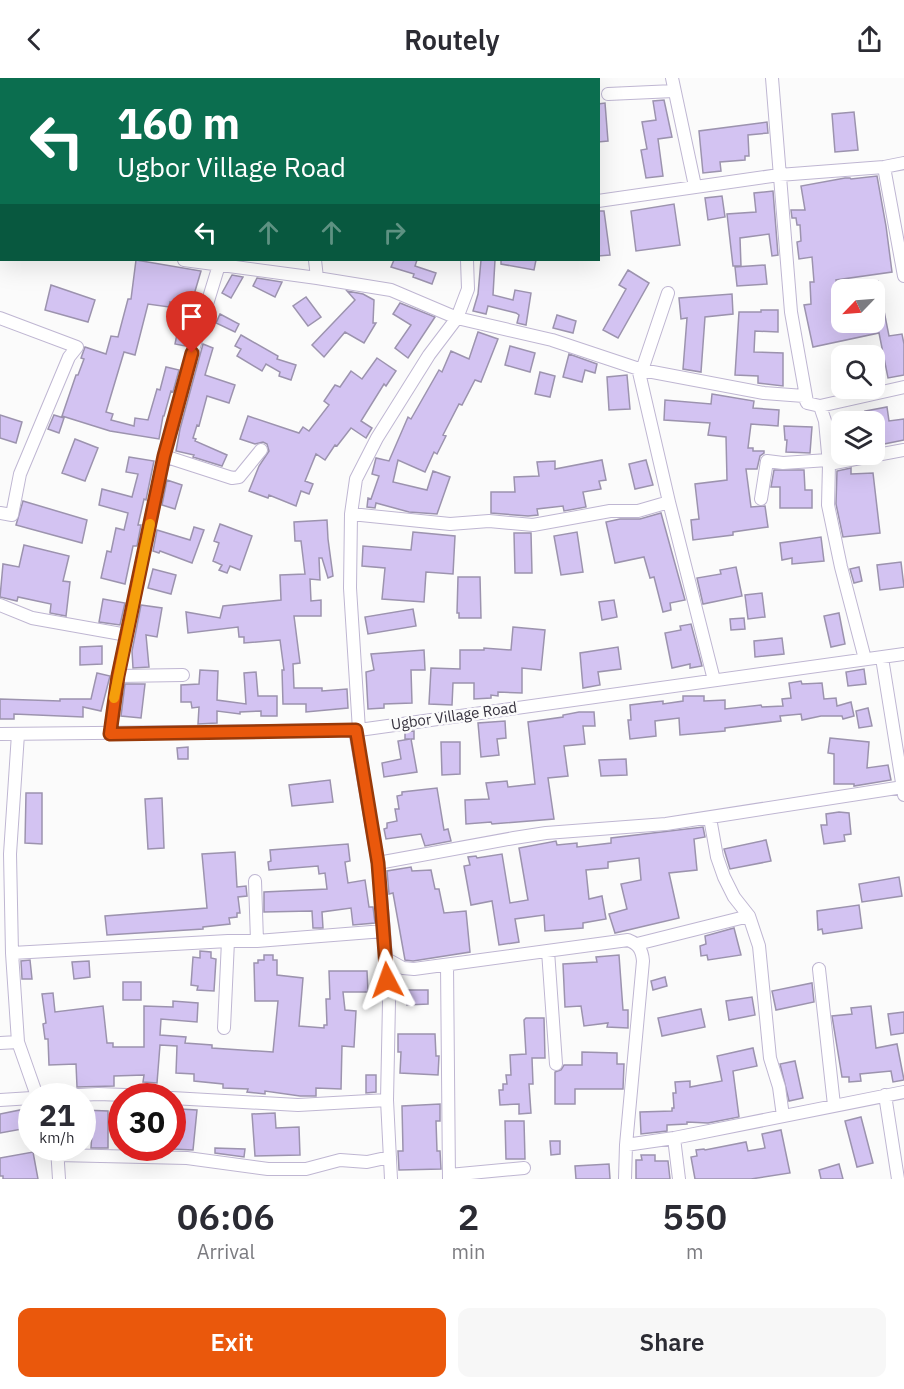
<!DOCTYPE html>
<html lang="en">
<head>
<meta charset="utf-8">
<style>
	body { margin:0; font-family:"IBM Plex Sans",sans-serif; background:#f7f7f7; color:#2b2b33; height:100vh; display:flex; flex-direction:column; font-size:22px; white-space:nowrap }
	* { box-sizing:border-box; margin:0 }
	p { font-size:20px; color:#7c7c81 }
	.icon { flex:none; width:33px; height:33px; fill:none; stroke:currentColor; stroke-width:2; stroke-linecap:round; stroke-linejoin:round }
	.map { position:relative; height:1101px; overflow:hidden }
	.details { display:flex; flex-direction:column; background:#fff; flex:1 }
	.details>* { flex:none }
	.top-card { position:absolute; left:0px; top:0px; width:600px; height:183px; box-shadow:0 6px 24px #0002; background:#0b6e4f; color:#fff; overflow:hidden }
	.needle { width:39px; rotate:245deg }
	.fabs { position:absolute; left:831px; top:201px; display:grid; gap:12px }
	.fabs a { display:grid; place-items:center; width:54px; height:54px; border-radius:12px; background:#fff; box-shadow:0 6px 24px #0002; font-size:30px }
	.speed { position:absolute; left:18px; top:1005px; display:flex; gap:12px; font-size:30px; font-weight:700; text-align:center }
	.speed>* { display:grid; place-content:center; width:78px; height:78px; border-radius:50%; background:#fff; box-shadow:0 6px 24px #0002; line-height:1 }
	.speed small { font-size:15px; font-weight:400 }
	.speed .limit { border:9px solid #d22; background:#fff; color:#111 }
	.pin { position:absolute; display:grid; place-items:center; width:51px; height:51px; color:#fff; margin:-62px -26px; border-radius:50% 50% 50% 0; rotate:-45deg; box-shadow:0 0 6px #0007 }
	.pin .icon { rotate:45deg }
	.me { position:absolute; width:66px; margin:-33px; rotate:356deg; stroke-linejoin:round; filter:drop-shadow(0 0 4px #0008) }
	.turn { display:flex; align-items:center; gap:21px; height:126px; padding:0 18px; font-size:27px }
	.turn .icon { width:78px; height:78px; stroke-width:2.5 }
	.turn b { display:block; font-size:42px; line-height:51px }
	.lanes { display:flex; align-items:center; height:57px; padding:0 18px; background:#0003; justify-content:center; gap:30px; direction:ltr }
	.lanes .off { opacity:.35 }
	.eta { display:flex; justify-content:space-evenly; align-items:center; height:102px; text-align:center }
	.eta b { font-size:36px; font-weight:600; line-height:42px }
	.cta { display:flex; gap:12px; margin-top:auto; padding:12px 18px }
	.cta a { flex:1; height:69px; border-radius:12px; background:#ea580c; color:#fff; font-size:24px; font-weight:600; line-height:69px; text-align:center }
	.cta a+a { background:#f7f7f7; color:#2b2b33 }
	header { display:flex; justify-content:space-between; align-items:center; height:78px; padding:0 18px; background:#fff; font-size:27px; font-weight:600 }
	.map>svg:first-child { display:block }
	.building { fill:#d3c3f2; stroke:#9c93ae; stroke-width:1.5 }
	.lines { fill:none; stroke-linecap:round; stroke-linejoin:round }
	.minor-casing { stroke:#bfb6d2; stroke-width:14 }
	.minor { stroke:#fff; stroke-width:12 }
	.route-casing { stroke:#983908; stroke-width:15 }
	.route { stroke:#ea580c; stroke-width:10 }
	.slow { stroke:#f59e0b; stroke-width:10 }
	.labels { text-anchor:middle; stroke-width:5; stroke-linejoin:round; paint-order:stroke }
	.street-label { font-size:15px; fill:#37333f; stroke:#fbfbfb }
</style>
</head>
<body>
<header><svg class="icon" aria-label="back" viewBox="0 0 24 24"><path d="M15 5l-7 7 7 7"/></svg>Routely<svg class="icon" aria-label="share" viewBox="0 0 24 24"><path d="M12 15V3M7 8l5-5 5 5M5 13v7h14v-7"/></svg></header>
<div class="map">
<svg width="904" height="1101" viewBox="0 0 904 1101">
	<rect width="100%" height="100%" fill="#fbfbfb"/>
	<!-- building -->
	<path class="building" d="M 664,22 L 672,59 L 658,61 L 663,98 L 646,100 L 641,72 L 647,71 L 642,44 L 656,42 L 653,23 Z
		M 605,25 L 608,63 L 598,64 L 598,26 Z
		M 854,34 L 858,72 L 835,74 L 832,36 Z
		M 767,44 L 768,55 L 748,57 L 749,78 L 745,78 L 745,82 L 720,84 L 721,93 L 703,95 L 699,53 Z
		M 877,98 L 886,148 L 892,194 L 836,202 L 838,220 L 842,219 L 842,244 L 874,244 L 874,204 L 878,203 L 889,258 L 902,256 L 904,266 L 904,297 L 888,300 L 879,255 L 813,269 L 804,227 L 811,226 L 810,204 L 814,204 L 812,179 L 799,181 L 797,164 L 801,163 L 800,147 L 797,147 L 796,140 L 792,140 L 791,132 L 805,132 L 801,108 L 845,100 L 850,100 L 851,101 Z
		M 773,113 L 778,177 L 772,178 L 769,156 L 740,160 L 741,188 L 733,188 L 727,136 L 756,134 L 754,115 Z
		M 722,118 L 725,139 L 708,142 L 705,120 Z
		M 674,126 L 680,167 L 636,173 L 631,133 Z
		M 598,133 L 604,133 L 610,177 L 598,178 Z
		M 136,182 L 201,193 L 190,230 L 170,224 L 169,229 L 148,226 L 135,277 L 124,274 L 106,334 L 113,336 L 111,342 L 134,348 L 135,340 L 148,342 L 157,311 L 160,312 L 166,289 L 179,292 L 173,314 L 171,313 L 164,338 L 163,338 L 159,361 L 110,353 L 62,338 L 76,297 L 78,297 L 84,281 L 81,280 L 85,269 L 106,276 L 111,258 L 118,259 L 128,221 L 131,221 Z
		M 394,182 L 417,182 L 415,188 L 436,195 L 432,206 L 413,199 L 414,196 L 391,189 Z
		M 481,182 L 495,182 L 493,217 L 513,222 L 515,212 L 531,215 L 526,247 L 517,245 L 519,237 L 516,235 L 488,228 L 486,236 L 473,233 L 478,216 Z
		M 501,182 L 536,182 L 534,192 L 501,186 Z
		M 765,187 L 767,206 L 737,208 L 735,189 Z
		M 628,192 L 649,205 L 618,260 L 603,252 L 626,211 L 619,207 Z
		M 232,197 L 243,199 L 231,220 L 222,215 Z
		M 257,200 L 282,204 L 275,219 L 253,208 Z
		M 51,207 L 95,222 L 88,244 L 45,232 Z
		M 347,213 L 363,216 L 374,222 L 373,245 L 376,245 L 364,265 L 345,254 L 324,279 L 312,267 L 355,222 Z
		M 732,216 L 733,236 L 705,239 L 701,294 L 683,291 L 687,240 L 681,241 L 679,220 Z
		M 306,219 L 321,239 L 308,248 L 293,228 Z
		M 400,225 L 435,239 L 408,280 L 395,270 L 411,247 L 393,236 Z
		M 761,232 L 778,232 L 778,254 L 755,253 L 754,274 L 783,275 L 783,308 L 758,305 L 758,298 L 735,297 L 739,234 L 761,234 Z
		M 220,236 L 239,246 L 235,254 L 216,245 Z
		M 557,237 L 576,243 L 573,255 L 553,250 Z
		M 179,246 L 192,248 L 185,268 L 175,266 Z
		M 478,254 L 498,261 L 481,304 L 475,302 L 462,327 L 459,326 L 443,357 L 446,358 L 437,376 L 434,374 L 425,394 L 398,382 L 393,404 L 427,412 L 433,393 L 450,399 L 437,436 L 409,434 L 376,425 L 375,430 L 367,429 L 368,420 L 371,421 L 379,398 L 372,396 L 376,380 L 389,383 L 408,339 L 411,341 L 439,292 L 442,294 L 451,273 L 469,281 Z
		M 241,257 L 278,278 L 277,281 L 296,287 L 291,302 L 279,298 L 280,294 L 266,286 L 262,293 L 237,278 L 241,271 L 235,268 Z
		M 203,266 L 213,270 L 205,297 L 235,307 L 229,325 L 207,318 L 199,348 L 197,347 L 193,360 L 196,361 L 195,363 L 227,377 L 222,388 L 193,379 L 194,377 L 176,373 L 180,351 Z
		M 510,268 L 535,275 L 530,294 L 505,287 Z
		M 569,276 L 597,286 L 595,295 L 585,292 L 582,304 L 563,299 Z
		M 377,280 L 396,293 L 386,308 L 384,306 L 361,343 L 372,350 L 366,360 L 351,350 L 337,368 L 335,367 L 325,382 L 316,376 L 305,403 L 313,406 L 309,416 L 301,413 L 296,428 L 269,417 L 268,420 L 249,413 L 259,388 L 269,373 L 267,366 L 263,364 L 255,366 L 240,361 L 248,338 L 299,355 L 303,349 L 309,353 L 329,327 L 324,323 L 335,307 L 340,309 L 351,293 L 362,301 Z
		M 540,294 L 555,298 L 550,319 L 535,316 Z
		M 627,297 L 630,331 L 609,332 L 607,299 Z
		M 712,316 L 754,323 L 753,330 L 779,332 L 778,348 L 751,346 L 748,370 L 753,370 L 753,373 L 764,373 L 764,375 L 760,378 L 757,391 L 746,391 L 751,429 L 765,428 L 768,449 L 733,454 L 733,457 L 693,462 L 691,442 L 699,441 L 695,406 L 727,402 L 726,359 L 708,357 L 710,345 L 664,342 L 665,322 L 711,326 Z
		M 887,329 L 889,343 L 904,341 L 904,362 L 874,368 L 874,341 L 868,342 L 865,333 Z
		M 0,337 L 22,344 L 16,365 L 0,360 Z
		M 54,337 L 64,340 L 59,355 L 48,351 Z
		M 784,348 L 812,349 L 810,375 L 786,374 L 787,362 L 785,362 Z
		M 75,361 L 98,370 L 85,403 L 62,395 Z
		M 129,379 L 154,383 L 146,422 L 144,421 L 138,447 L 141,447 L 137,468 L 133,468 L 125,506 L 101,500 L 107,473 L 111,474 L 116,450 L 124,452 L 128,435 L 99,427 L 102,411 L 132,419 L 138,396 L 126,394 Z
		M 602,382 L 606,402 L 599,403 L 601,411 L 583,414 L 586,429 L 564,433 L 563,428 L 537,431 L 538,437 L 528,438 L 491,435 L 491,414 L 515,414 L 514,399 L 539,398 L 537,384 L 555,383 L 555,391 Z
		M 646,382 L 653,407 L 635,411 L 629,386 Z
		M 851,390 L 851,396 L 873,395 L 880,455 L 843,459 L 836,426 L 837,393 Z
		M 774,392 L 804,392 L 805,412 L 812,412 L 812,430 L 780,430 L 780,409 L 771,409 Z
		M 167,402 L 182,407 L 175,431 L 162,427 Z
		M 23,423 L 87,442 L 82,465 L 16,447 Z
		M 661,435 L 685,522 L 670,525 L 671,532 L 663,534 L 654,499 L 650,500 L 644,479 L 615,485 L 606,444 L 620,441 L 640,441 Z
		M 327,442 L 328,461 L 333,498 L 328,500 L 322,480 L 319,480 L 320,502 L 310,501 L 311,523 L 321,522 L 321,538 L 294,538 L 300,585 L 293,586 L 294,610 L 322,610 L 322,613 L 347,611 L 348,630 L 306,634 L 306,626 L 283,626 L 282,592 L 284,592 L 280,562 L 244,565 L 244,559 L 239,559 L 238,549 L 188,555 L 186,534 L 220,540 L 223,528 L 281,522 L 280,497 L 305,496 L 301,463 L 295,463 L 294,444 Z
		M 220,446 L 252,458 L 240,492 L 230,488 L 227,495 L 219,492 L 222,487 L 213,483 L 219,465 L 214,463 Z
		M 194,449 L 204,452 L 192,485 L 160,473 L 159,475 L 153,473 L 157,452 L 190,462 Z
		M 413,454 L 455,458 L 453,496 L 426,494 L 424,524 L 382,521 L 385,490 L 362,488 L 363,468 L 411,472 Z
		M 577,454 L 583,494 L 561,497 L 554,458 Z
		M 514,455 L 531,455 L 532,495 L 515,495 Z
		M 821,459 L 824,483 L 792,486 L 792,480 L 782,482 L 780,465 Z
		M 24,467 L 69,478 L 63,503 L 70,504 L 66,538 L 50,535 L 51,526 L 18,519 L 17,523 L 0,519 L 3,486 L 19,489 Z
		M 901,484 L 904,509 L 880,512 L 877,487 Z
		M 736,489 L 742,518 L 703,526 L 697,500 L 721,496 L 720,492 Z
		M 859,489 L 862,503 L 854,505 L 850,491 Z
		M 153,491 L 176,497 L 171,516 L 148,510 Z
		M 458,499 L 480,499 L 481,540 L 459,540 L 459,535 L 457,535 Z
		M 762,515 L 765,539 L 748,541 L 745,517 Z
		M 103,521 L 125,525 L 120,547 L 99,544 Z
		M 614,522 L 617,539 L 602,542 L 599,524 Z
		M 141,527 L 162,530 L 157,559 L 146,557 L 149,589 L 133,590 L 132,573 Z
		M 413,531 L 416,548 L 368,556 L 365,539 Z
		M 839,535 L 845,566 L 831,569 L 824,538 Z
		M 744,540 L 745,551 L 731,552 L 730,541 Z
		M 691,546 L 702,588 L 690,590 L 690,586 L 672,590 L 665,555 L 681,552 L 680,548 Z
		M 513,549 L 545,552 L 541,592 L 522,590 L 522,615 L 498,614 L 498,618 L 491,617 L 491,620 L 474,621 L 474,605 L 453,605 L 452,627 L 429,626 L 431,590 L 460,591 L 460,572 L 484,572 L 484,570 L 511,572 Z
		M 782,560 L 784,576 L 755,579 L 754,563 Z
		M 102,568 L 102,586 L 80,587 L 80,569 Z
		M 618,569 L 621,591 L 598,594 L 600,607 L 583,610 L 580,575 Z
		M 424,572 L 425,592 L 411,592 L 412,625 L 384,626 L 384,630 L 368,631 L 366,594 L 374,592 L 371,576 Z
		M 864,591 L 866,606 L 848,608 L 846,594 Z
		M 200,592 L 218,593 L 217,622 L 246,626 L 244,595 L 256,594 L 258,618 L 277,618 L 277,638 L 261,638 L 261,633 L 240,634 L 240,636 L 217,633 L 217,645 L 198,646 L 199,629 L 192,630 L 191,624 L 181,624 L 181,607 L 199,606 Z
		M 97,595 L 110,598 L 101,633 L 83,629 L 83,639 L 14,636 L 14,641 L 0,641 L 0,621 L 60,623 L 60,621 L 91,621 Z
		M 801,603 L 802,606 L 822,605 L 824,621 L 836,620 L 837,628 L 851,624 L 854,638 L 843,641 L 842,638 L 821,638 L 802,642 L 801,636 L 780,638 L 781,643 L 725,650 L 725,653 L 680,657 L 679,640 L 655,643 L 656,658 L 630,661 L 628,642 L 631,642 L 630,627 L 654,624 L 663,623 L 663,626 L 683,623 L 683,618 L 704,618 L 704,623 L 725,622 L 725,631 L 761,627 L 762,629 L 783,628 L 782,621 L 791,620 L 789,605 Z
		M 125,606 L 145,606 L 141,640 L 121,638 Z
		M 868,630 L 872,648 L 859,650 L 856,633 Z
		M 579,634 L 594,634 L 595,648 L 583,648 L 585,666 L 564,668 L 568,698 L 548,700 L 554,741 L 492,746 L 491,744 L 466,746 L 465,722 L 489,721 L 486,705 L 507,703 L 508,709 L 535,706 L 528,644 L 563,639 L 563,637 Z
		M 505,643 L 506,660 L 497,661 L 499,677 L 481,679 L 478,645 Z
		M 414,653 L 414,661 L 411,661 L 417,694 L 384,699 L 382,685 L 401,681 L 398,663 L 410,661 L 405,661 L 405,654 Z
		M 830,660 L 869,664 L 867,690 L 888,687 L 891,702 L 854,708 L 854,706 L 834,706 L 834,676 L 828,675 Z
		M 441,664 L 460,664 L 460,696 L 442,697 Z
		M 188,669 L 188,681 L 178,681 L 177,670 Z
		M 626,681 L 627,697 L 601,698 L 599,682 Z
		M 330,702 L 333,724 L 292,728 L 289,707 Z
		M 437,710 L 444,752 L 448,751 L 451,763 L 425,768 L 421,756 L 386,761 L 384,751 L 387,750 L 387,745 L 397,743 L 395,731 L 399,731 L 397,718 L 402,717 L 402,714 Z
		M 26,715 L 42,715 L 42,766 L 25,765 Z
		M 162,720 L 164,770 L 148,771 L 145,721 Z
		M 839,734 L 849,735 L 851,756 L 844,757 L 845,763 L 824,766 L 821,747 L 827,747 L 826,736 Z
		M 703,749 L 705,759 L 694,761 L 697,792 L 669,795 L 679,840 L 615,855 L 609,836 L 627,831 L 621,806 L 641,802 L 639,780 L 608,784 L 608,790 L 586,792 L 589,821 L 602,818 L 606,841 L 583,845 L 583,850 L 545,853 L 544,837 L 515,841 L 519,864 L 499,867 L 492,823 L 471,827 L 464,788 L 470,787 L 468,779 L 476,778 L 477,780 L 502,776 L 510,825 L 528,822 L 519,770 L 556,763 L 557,767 L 577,765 L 577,769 L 611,765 L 611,760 Z
		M 766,762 L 771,783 L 730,791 L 724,771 Z
		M 348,766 L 350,783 L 345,784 L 348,805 L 365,802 L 369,829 L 373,829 L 375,845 L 353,847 L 351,830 L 322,834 L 323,850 L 313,850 L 312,833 L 264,834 L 264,814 L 327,811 L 325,795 L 319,796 L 318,788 L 269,792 L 268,784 L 271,783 L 270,772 Z
		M 235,774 L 237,809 L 246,808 L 247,818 L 238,819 L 240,835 L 237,835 L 237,839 L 229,840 L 230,846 L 203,849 L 203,851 L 107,857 L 105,838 L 207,830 L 202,776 Z
		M 411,789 L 412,793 L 431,792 L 435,811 L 439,811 L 444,835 L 466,833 L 470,874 L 413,883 L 405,882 L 393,815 L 389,816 L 387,793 Z
		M 899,799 L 902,818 L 862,824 L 859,806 Z
		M 859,827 L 862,850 L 823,856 L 822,851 L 818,852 L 817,833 Z
		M 734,850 L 741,877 L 708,882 L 707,877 L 701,878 L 700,868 L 706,866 L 705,858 Z
		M 200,873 L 211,874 L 211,880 L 216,881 L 214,913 L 197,912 L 198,908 L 191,907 L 193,879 L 200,880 Z
		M 264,877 L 273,877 L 273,882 L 277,882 L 277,897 L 303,900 L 299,948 L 324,950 L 324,947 L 327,947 L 326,921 L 330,921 L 329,893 L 367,893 L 368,914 L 343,914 L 345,932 L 356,933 L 354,969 L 342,968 L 341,1011 L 316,1010 L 316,1018 L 300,1018 L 265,1013 L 265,1016 L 247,1014 L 248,1011 L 223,1010 L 223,1006 L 194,1003 L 194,996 L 176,995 L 177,968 L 160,967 L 157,1005 L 143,1004 L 144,997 L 114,998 L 114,1008 L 77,1009 L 76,986 L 49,987 L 48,961 L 45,961 L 43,946 L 46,945 L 42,916 L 53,915 L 55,934 L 103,928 L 107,965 L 113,965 L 113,969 L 144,969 L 144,928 L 173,929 L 173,923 L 198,925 L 197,944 L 161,941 L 160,957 L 186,959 L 185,965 L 212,967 L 212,970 L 273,974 L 278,923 L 255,923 L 254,885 L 258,885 L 258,882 L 264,882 Z
		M 619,877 L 623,932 L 628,932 L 628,950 L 607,949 L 608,945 L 584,948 L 581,928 L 565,929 L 563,886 L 597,884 L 596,879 Z
		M 30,882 L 32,901 L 22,901 L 21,883 Z
		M 89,883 L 90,899 L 74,901 L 72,884 Z
		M 665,899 L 667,908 L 653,912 L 651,903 Z
		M 123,904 L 141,904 L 141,922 L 123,922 Z
		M 812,905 L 814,924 L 776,932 L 772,913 Z
		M 406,912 L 428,912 L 428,926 L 407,927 Z
		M 752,919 L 755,937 L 729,942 L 726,923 Z
		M 871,928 L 876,970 L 897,966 L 904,1002 L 893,1004 L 891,993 L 860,996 L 861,1003 L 849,1004 L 849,999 L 842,999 L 832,938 L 852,936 L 851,930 Z
		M 701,931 L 705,949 L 662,958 L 658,940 Z
		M 904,934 L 904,955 L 891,957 L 888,936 Z
		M 526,940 L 544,940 L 545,980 L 532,980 L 533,1006 L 529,1006 L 531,1035 L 519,1036 L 519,1026 L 500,1027 L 499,1012 L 503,1012 L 503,1006 L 507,1006 L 506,997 L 511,997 L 510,977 L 526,976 L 524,942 Z
		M 398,956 L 435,956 L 436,978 L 439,978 L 438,997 L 400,995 L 401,974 L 398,974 Z
		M 753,970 L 757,988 L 733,993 L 739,1039 L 708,1045 L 687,1044 L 687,1046 L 667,1047 L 667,1053 L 641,1056 L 640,1034 L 672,1033 L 672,1030 L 674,1030 L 673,1015 L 676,1015 L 675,1004 L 690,1003 L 690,1009 L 722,1003 L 717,978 Z
		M 582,974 L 617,975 L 617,986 L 624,986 L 623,1011 L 575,1011 L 575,1026 L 555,1026 L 555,994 L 561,992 L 564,987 L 582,987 Z
		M 795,983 L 803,1020 L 789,1023 L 780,986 Z
		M 366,997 L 376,997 L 376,1014 L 366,1015 Z
		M 440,1026 L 440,1043 L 436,1043 L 437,1073 L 440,1073 L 441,1091 L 399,1092 L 398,1073 L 403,1073 L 402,1028 Z
		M 25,1031 L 28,1050 L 0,1055 L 0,1036 Z
		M 180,1031 L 197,1032 L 193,1072 L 172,1071 L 172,1032 L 180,1033 Z
		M 82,1032 L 108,1033 L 108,1070 L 91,1070 L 92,1055 L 82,1055 Z
		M 275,1035 L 276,1050 L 299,1049 L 300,1077 L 255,1078 L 252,1036 Z
		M 861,1039 L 873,1085 L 857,1089 L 845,1043 Z
		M 505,1043 L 524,1043 L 525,1081 L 506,1081 Z
		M 781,1052 L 790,1095 L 751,1101 L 695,1101 L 691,1079 L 697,1078 L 696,1072 L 704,1071 L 705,1072 L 746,1064 L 748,1073 L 765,1070 L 762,1056 Z
		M 550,1063 L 560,1063 L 560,1076 L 551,1077 Z
		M 215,1070 L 245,1071 L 244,1079 L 215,1075 Z
		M 33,1074 L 38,1101 L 3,1101 L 3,1098 L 0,1098 L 0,1080 Z
		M 641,1077 L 655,1077 L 655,1083 L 668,1083 L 670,1101 L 636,1101 L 636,1082 L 642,1082 Z
		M 609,1086 L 610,1101 L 576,1101 L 575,1088 Z
		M 839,1086 L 843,1101 L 821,1101 L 819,1092 Z"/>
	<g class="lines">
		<!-- minor casing -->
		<g class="minor-casing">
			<path id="minor" d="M 16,0 L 22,2
				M 428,0 L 428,2
				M 672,0 L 695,108
				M 772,0 L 791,234 L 807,324
				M 83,2 L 83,0
				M 285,2 L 289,0
				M 608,16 L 674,13
				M 884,89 L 904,198
				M 598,123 L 779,97 L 884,89 L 904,85
				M 0,134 L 2,135
				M 184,182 L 317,200 L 391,212 L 457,240 L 552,262 L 642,292 L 764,315 L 804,318 L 807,325 L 820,328 L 825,343 L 829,386 L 828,427 L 841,489 L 865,581
				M 315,182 L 317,200
				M 0,240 L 77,269 L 69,279 L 20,396 L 12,437 L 0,435
				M 638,290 L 669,424 L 714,602
				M 642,292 L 668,215
				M 820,328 L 904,309
				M 164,378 L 232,400 L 239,399 L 261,372
				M 829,386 L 904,372
				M 761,421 L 767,383 L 783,385 L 828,382
				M 351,436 L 450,446 L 489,443 L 533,447 L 610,433 L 638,433 L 669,424
				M 0,527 L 32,540 L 127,557
				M 882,580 L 904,717
				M 118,598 L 183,597
				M 355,652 L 378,785 L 384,853 L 389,924 L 387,1022 L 391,1101
				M 359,652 L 350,510 L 351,436 L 356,401 L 377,360 L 429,277 L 457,240 L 468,211 L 467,182
				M 0,656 L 359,652 L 904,576
				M 18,656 L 10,776 L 12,875 L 18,964 L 37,1018
				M 110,656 L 118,598 L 164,378 L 192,275 L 219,187
				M 710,740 L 717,779 L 724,799 L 734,819 L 749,838 L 759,868 L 770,980 L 779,1009 L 783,1038
				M 378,785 L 514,760 L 546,755 L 666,746 L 903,709
				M 255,803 L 257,863
				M 637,866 L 749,838
				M 548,873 L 556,986
				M 12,875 L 228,863 L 257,863 L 384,853
				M 385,880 L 403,890 L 414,891 L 628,862 C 638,866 642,871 643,883 L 626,1067 L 625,1101
				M 447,887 L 449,1101
				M 819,891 L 834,1027
				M 224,950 L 228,863
				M 0,965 L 18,964
				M 885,1017 L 898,1101
				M 59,1018 L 98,1016 L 153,1018
				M 172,1020 L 298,1027 L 387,1022
				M 0,1022 L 32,1020
				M 674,1060 L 679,1101
				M 626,1067 L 674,1060 L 904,1014
				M 57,1070 L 59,1101
				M 58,1077 L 187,1080 L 268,1091 L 306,1091 L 340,1082 L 367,1084 L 390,1079
				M 449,1097 L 524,1090"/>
		</g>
		<!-- minor -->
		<use href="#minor" class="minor"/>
	</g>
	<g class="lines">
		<!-- route casing -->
		<g class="route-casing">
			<path id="route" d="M 192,275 L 164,378 L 118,598 L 110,656 L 356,652 L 378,785 L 387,902"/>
		</g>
		<!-- route -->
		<use href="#route" class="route"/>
		<!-- slow -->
		<path class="slow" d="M 114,620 L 150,446"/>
	</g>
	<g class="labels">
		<!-- street labels -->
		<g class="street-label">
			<text transform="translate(454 638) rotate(-8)" y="5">Ugbor Village Road</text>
		</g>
	</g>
</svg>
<div class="fabs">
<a><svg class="needle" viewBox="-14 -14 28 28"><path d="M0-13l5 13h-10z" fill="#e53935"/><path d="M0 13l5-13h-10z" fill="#7c7c81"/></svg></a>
<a><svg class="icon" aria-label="search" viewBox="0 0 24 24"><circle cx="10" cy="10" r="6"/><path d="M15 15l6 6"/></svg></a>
<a><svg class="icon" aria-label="layers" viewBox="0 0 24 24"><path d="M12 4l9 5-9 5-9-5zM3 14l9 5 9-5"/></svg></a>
</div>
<div class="speed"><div>21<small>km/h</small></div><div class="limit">30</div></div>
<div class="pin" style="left:192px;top:275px;background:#d93025"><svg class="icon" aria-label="arrive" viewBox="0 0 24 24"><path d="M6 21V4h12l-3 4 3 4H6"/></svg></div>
<svg class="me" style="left:387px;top:902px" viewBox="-20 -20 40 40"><path d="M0-17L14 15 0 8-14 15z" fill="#ea580c" stroke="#fff" stroke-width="4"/></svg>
<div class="top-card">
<div class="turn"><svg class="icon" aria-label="left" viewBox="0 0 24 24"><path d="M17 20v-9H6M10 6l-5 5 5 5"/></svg><div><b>160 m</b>Ugbor Village Road</div></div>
<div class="lanes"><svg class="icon" aria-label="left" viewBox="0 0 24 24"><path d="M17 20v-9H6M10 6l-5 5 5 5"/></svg><svg class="icon off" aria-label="ahead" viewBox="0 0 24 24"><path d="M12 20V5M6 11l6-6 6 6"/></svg><svg class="icon off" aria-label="ahead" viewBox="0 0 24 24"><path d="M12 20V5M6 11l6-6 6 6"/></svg><svg class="icon off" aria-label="right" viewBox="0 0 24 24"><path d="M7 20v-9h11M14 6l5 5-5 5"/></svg></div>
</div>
</div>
<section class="details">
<div class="eta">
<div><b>06:06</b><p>Arrival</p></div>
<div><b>2</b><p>min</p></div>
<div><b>550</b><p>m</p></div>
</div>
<div class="cta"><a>Exit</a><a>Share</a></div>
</section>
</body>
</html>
